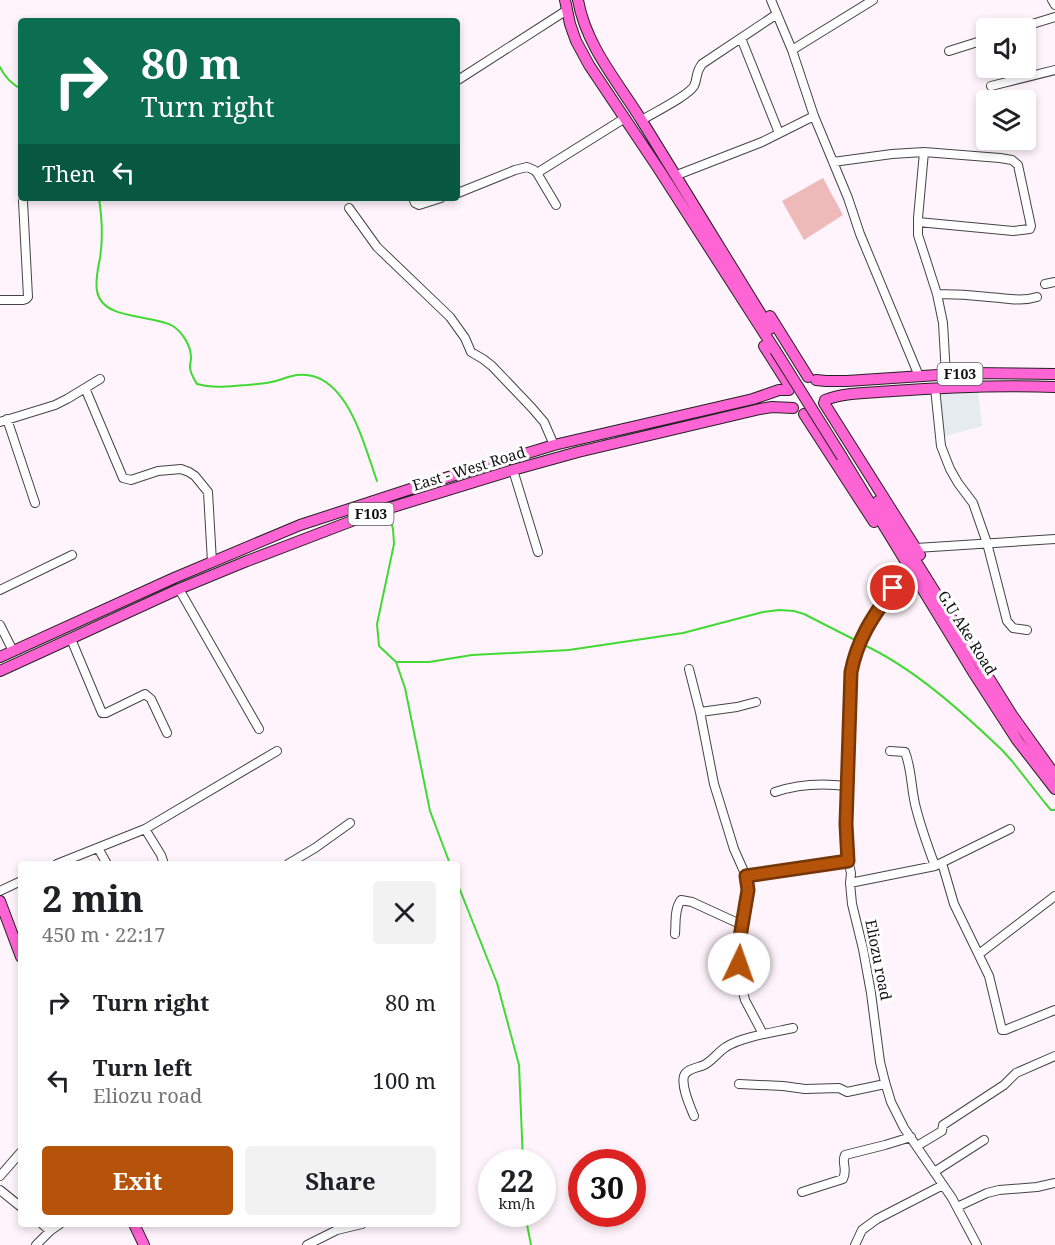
<!DOCTYPE html>
<html lang="en">
<head>
<meta charset="utf-8">
<style>
	body { margin:0; font-family:"Noto Serif",serif; background:#f2f2f2; color:#202124; height:100vh; display:flex; flex-direction:column; font-size:22px; white-space:nowrap }
	* { box-sizing:border-box; margin:0 }
	p { font-size:20px; color:#757577 }
	.icon { flex:none; width:33px; height:33px; fill:none; stroke:currentColor; stroke-width:2; stroke-linecap:round; stroke-linejoin:round }
	.map { position:relative; flex:1; overflow:hidden }
	.side { position:absolute; left:18px; top:861px; width:442px; height:366px; display:flex; flex-direction:column; background:#fff; border-radius:6px; box-shadow:0 3px 9px #0003 }
	.side>* { flex:none }
	.hud { position:absolute; left:18px; top:18px; width:442px; height:183px; border-radius:6px; box-shadow:0 3px 9px #0003; background:#0b6e4f; color:#fff; overflow:hidden }
	.controls { position:absolute; left:976px; top:18px; display:grid; gap:12px }
	.controls a { display:grid; place-items:center; width:60px; height:60px; border-radius:6px; background:#fff; box-shadow:0 3px 9px #0003; font-size:30px }
	.speed { position:absolute; left:478px; top:1149px; display:flex; gap:12px; font-size:30px; font-weight:700; text-align:center }
	.speed>* { display:grid; place-content:center; width:78px; height:78px; border-radius:50%; background:#fff; box-shadow:0 3px 9px #0003; line-height:1 }
	.speed small { font-size:15px; font-weight:400 }
	.speed .limit { border:9px solid #d22; background:#fff; color:#111 }
	.pin { position:absolute; display:grid; place-items:center; width:51px; height:51px; color:#fff; margin:-26px; border:3px solid #fff; border-radius:50%; box-shadow:0 2px 6px #0007 }
	.me { position:absolute; width:66px; margin:-33px; rotate:3deg; stroke-linejoin:round; filter:drop-shadow(0 0 4px #0008) }
	.turn { display:flex; align-items:center; gap:21px; height:126px; padding:0 24px; font-size:27px }
	.turn .icon { width:78px; height:78px; stroke-width:2.5 }
	.turn b { display:block; font-size:42px; line-height:51px }
	.then { display:flex; align-items:center; height:57px; padding:0 24px; background:#0003; gap:12px; font-size:22px }
	.round { display:grid; place-items:center; flex:none; width:63px; height:63px; border-radius:6px; background:#f2f2f2 }
	.head { display:flex; align-items:center; justify-content:space-between; height:102px; padding:0 24px }
	h1 { font-size:36px; font-weight:700; line-height:45px }
	.primary-button { display:flex; gap:12px; margin-top:auto; padding:12px 24px }
	.primary-button a { flex:1; height:69px; border-radius:6px; background:#b45309; color:#fff; font-size:24px; font-weight:700; line-height:69px; text-align:center }
	.primary-button a+a { background:#f2f2f2; color:#202124 }
	ul { padding:0; list-style:none }
	li { display:flex; align-items:center; gap:18px; height:78px; padding:0 24px }
	li div { flex:1 }
	li b { display:block; font-size:22px }
	li em { font-style:normal }
	.map>svg:first-child { display:block }
	.industrial { fill:#e5ebef }
	.green { fill:#eeb9b9 }
	.lines { fill:none; stroke-linecap:round; stroke-linejoin:round }
	.stream { stroke:#42d934; stroke-width:2 }
	.minor-casing { stroke:#444; stroke-width:10 }
	.major-casing { stroke:#222; stroke-width:12 }
	.minor { stroke:#fff; stroke-width:8 }
	.major { stroke:#ff64d5; stroke-width:10 }
	.major-bridge-casing { stroke:#222; stroke-width:12; stroke-linecap:butt }
	.major-bridge { stroke:#ff64d5; stroke-width:10 }
	.route-casing { stroke:#753606; stroke-width:15 }
	.route { stroke:#b45309; stroke-width:10 }
	.labels { text-anchor:middle; stroke-width:6; stroke-linejoin:round; paint-order:stroke }
	.shield { fill:#fff; stroke:#585858; stroke-width:1.5 }
	.shield-label { font-size:14px; font-weight:bold; fill:#111 }
	.street-label { font-size:15px; fill:#111; stroke:#fff }
</style>
</head>
<body>
<div class="map">
<svg width="1055" height="1245" viewBox="0 0 1055 1245">
	<rect width="100%" height="100%" fill="#fff4fc"/>
	<!-- industrial -->
	<path class="industrial" d="M 978,390 L 982,426 L 946,436 L 942,427 L 937,392 Z"/>
	<!-- green -->
	<path class="green" d="M 823,178 L 843,215 L 804,240 L 782,201 Z"/>
	<g class="lines">
		<!-- stream -->
		<path class="stream" d="M 0,67 C 4,76 12,84 21,89
			M 99,198 C 102,218 103,239 100,258 C 98,269 95,280 97,291 C 102,321 153,314 173,326 C 183,333 191,346 191,358 C 191,361 190,364 190,367 C 190,373 194,379 197,384 C 214,389 230,386 247,385 C 255,384 263,384 271,382 C 279,381 288,376 297,375 C 347,369 364,446 377,481
			M 390,517 L 393,529 L 394,544 L 377,624 L 379,646 L 396,662 L 429,662 L 472,655 L 569,650 L 683,633 L 763,612 L 779,610 L 794,611 L 804,614 L 857,641
			M 862,644 C 914,668 961,711 1002,750 L 1012,761 L 1045,803 L 1051,810 L 1055,810
			M 396,662 L 405,688 L 430,811 L 450,864
			M 458,885 L 497,983 L 519,1065 L 523,1162
			M 525,1214 L 531,1245"/>
		<!-- minor casing -->
		<g class="minor-casing">
			<path id="minor" d="M 771,0 L 792,50 L 814,116 L 848,198 L 860,234 L 919,376
				M 1052,0 L 1055,5
				M 1019,28 L 1055,17
				M 741,38 L 779,133
				M 792,50 L 873,0
				M 949,51 L 987,39
				M 458,80 L 567,10
				M 991,86 L 1055,70
				M 642,120 C 653,113 688,96 694,86 C 698,78 695,73 702,64 L 777,14
				M 924,152 L 918,218 L 918,235 L 937,294 L 943,323 L 946,375
				M 833,162 L 892,154 L 924,152 L 1000,158 L 1012,160 L 1018,165 L 1031,226 L 1030,229 L 1013,231 L 918,222
				M 677,175 L 762,142 L 814,116
				M 458,193 L 515,170 L 527,167 L 534,170 L 537,173
				M 413,198 L 415,203 L 419,205 L 441,198
				M 556,205 L 537,173 L 625,118
				M 349,208 L 377,247 L 450,317 L 465,338 L 471,352 L 483,359 L 492,366 L 532,408 L 544,422 L 554,445
				M 1045,284 L 1055,282
				M 937,294 C 955,294 972,295 989,297 C 1006,298 1021,302 1037,297
				M 0,300 L 23,300 L 26,299 L 28,297 L 23,201
				M 85,388 L 123,478 L 131,480 L 158,471 L 181,469 L 189,472 L 195,476 L 208,492 L 212,562
				M 935,388 L 941,446 L 950,469 L 958,483 L 973,503 L 987,543 L 1007,621 L 1013,628 L 1027,630
				M 7,419 L 35,503
				M 0,422 L 55,405 L 67,399 L 100,379
				M 513,470 L 538,552
				M 916,548 L 1055,539
				M 906,571 C 881,606 860,630 851,672 L 846,824 L 848,860 L 851,873 L 850,883 L 852,904 L 863,949 L 871,993 L 880,1062 L 885,1082 L 891,1102 L 904,1128 L 952,1198 L 977,1245
				M 179,589 L 259,729
				M 0,590 L 72,555
				M 0,625 L 13,651
				M 71,639 L 102,713 L 106,713 L 145,694 L 151,699 L 167,733
				M 689,669 L 700,712
				M 756,702 L 737,707 L 700,712 L 714,784 L 734,849 L 746,876 L 748,890 L 738,949 L 740,979 L 745,1000 L 763,1034
				M 890,751 L 905,752 C 912,770 911,790 916,808 C 921,828 928,847 935,866
				M 775,792 C 798,784 823,783 847,786
				M 145,829 L 161,855 L 164,864
				M 98,848 L 107,864
				M 942,863 L 954,904 L 989,976 L 1002,1030 L 1005,1030 L 1055,1010
				M 57,864 L 145,829 L 277,751
				M 288,864 L 315,848 L 350,823
				M 746,876 L 848,860
				M 850,883 L 935,866 L 1010,829
				M 0,891 L 21,881
				M 675,934 C 676,924 674,909 681,900 L 692,902 L 742,925
				M 979,954 L 1055,896
				M 739,1084 L 783,1086 L 805,1089 L 839,1088 L 847,1092 L 885,1084
				M 694,1116 C 690,1106 681,1087 684,1076 C 687,1068 698,1068 704,1065 C 712,1061 718,1052 726,1047 C 741,1037 775,1032 793,1028
				M 917,1146 L 942,1131 L 943,1125 L 1004,1085 L 1016,1073 L 1055,1056
				M 934,1172 L 984,1140
				M 0,1176 L 21,1152
				M 0,1190 L 21,1207
				M 802,1192 L 843,1179 C 848,1168 841,1163 845,1155 L 885,1145 L 911,1137
				M 957,1207 L 987,1193 L 999,1190 L 1037,1187 L 1055,1183
				M 42,1224 L 50,1231
				M 36,1245 L 50,1231 L 60,1224
				M 307,1245 L 337,1230 L 362,1224
				M 855,1245 L 862,1230 L 877,1219 L 943,1185"/>
		</g>
		<!-- major casing -->
		<g class="major-casing">
			<path id="major" d="M 565,0 L 570,24 L 576,41 L 589,65 L 658,168 L 775,350
				M 578,0 C 586,46 618,82 642,121 C 685,190 727,260 770,329
				M 770,316 L 808,377
				M 764,346 L 790,387
				M 816,380 L 826,381 L 847,381 L 968,373 L 1055,374
				M 825,400 C 845,392 871,393 893,391 C 947,387 1001,385 1055,387
				M 824,403 L 920,555
				M 804,414 L 874,522
				M 842,457 L 973,672 L 1017,740 L 1055,789
				M 878,501 L 1012,715 L 1055,775
				M 0,657 L 174,578 L 300,525 L 432,482 L 554,445 L 753,399 L 779,390 L 789,390
				M 0,671 L 179,589 L 247,561 L 370,514 L 513,470 L 578,452 L 760,409 L 772,407 L 793,408
				M 0,901 L 21,957
				M 134,1224 L 144,1245"/>
		</g>
		<!-- minor -->
		<use href="#minor" class="minor"/>
		<!-- major -->
		<use href="#major" class="major"/>
		<!-- major-bridge casing -->
		<g class="major-bridge-casing">
			<path id="major-bridge" d="M 775,350 L 842,457"/>
		</g>
		<!-- major-bridge -->
		<use href="#major-bridge" class="major-bridge"/>
	</g>
	<g class="lines">
		<!-- route casing -->
		<g class="route-casing">
			<path id="route" d="M 739,964 L 738,949 L 748,890 L 746,876 L 848,861 L 846,824 L 851,672 C 858,637 873,617 893,588"/>
		</g>
		<!-- route -->
		<use href="#route" class="route"/>
	</g>
	<g class="labels">
		<!-- shield labels -->
		<g class="shield">
			<rect x="937.5" y="363" width="45" height="22" rx="4.5"/>
			<rect x="348.5" y="503" width="45" height="22" rx="4.5"/>
		</g>
		<g class="shield-label">
			<text x="960" y="379">F103</text>
			<text x="371" y="519">F103</text>
		</g>
		<!-- street labels -->
		<g class="street-label">
			<text transform="translate(469 469) rotate(-17)" y="5">East - West Road</text>
			<text transform="translate(967 633) rotate(58)" y="5">G.U Ake Road</text>
			<text transform="translate(878 960) rotate(79)" y="5">Eliozu road</text>
		</g>
	</g>
</svg>
<div class="controls">
<a><svg class="icon" aria-label="sound" viewBox="0 0 24 24"><path d="M4 9h4l5-4v14l-5-4H4zM17 9q2 3 0 6"/></svg></a>
<a><svg class="icon" aria-label="layers" viewBox="0 0 24 24"><path d="M12 4l9 5-9 5-9-5zM3 14l9 5 9-5"/></svg></a>
</div>
<div class="speed"><div>22<small>km/h</small></div><div class="limit">30</div></div>
<div class="pin" style="left:893px;top:588px;background:#d93025"><svg class="icon" aria-label="arrive" viewBox="0 0 24 24"><path d="M6 21V4h12l-3 4 3 4H6"/></svg></div>
<svg class="me" style="left:739px;top:964px" viewBox="-20 -20 40 40"><circle r="19" fill="#fff"/><path d="M0-13L10 11 0 6-10 11z" fill="#b45309"/></svg>
<div class="hud">
<div class="turn"><svg class="icon" aria-label="right" viewBox="0 0 24 24"><path d="M7 20v-9h11M14 6l5 5-5 5"/></svg><div><b>80 m</b>Turn right</div></div>
<div class="then">Then<svg class="icon" aria-label="left" viewBox="0 0 24 24"><path d="M17 20v-9H6M10 6l-5 5 5 5"/></svg></div>
</div>
<section class="side">
<div class="head"><div><h1>2 min</h1><p>450 m · 22:17</p></div><a class="round"><svg class="icon" aria-label="close" viewBox="0 0 24 24"><path d="M6 6l12 12M18 6L6 18"/></svg></a></div>
<ul>
<li><svg class="icon" aria-label="right" viewBox="0 0 24 24"><path d="M7 20v-9h11M14 6l5 5-5 5"/></svg><div><b>Turn right</b></div><em>80 m</em></li>
<li><svg class="icon" aria-label="left" viewBox="0 0 24 24"><path d="M17 20v-9H6M10 6l-5 5 5 5"/></svg><div><b>Turn left</b><p>Eliozu road</p></div><em>100 m</em></li>
</ul>
<div class="primary-button"><a>Exit</a><a>Share</a></div>
</section>
</div>
</body>
</html>
